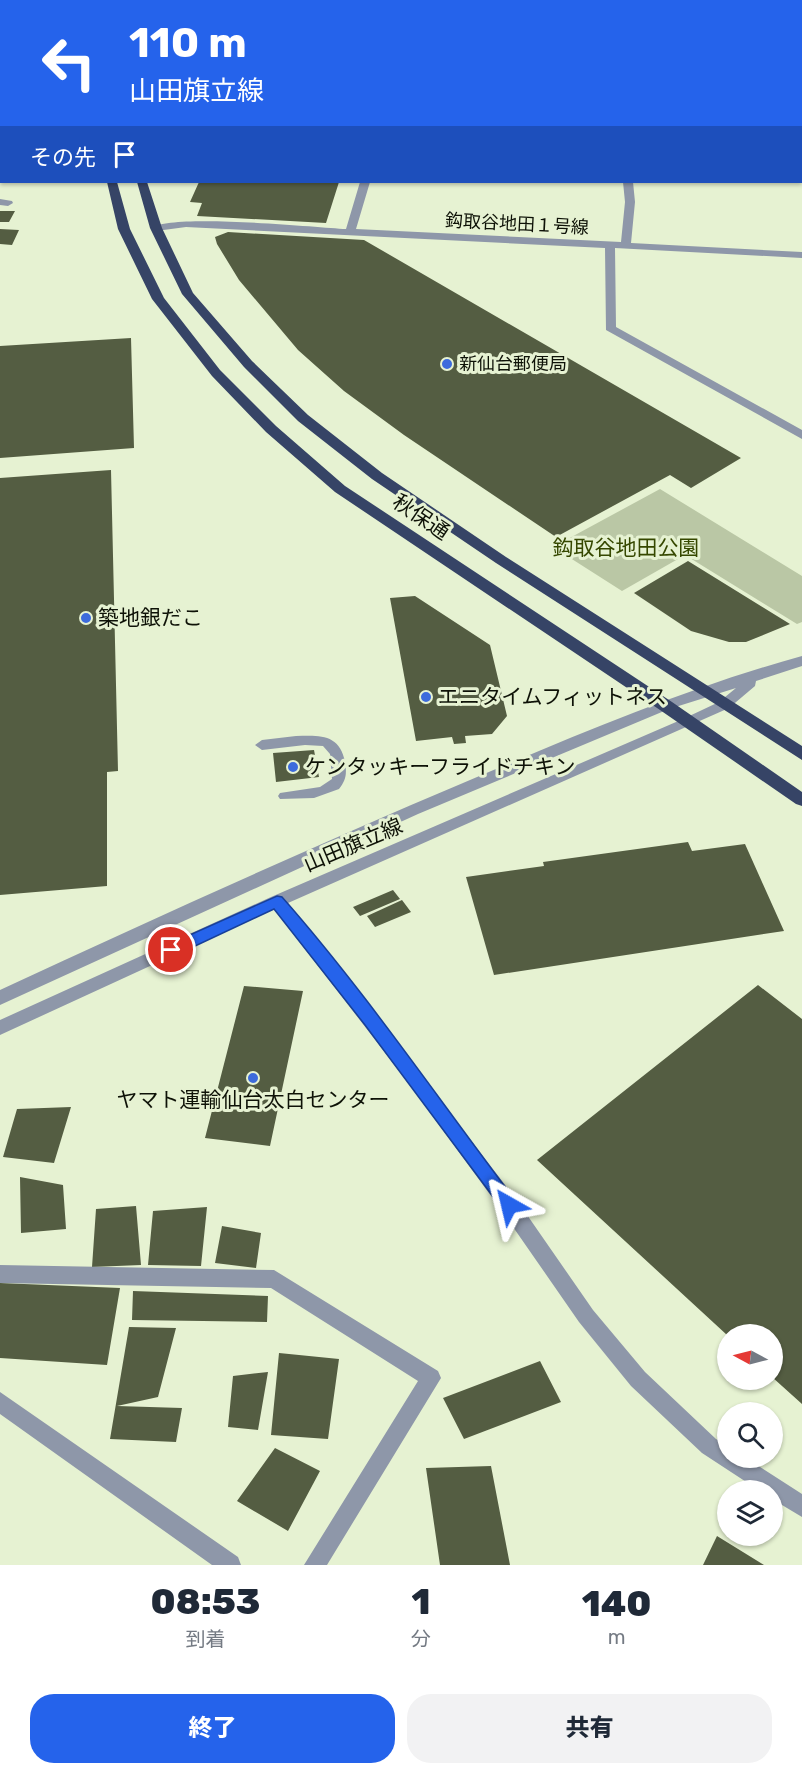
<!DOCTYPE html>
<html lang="ja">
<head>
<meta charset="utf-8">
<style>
	body { margin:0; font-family:Rubik,"Noto Sans JP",sans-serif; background:#f2f2f3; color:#1f2937; height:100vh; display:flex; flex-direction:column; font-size:22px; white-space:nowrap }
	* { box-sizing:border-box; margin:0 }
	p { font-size:20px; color:#747a83 }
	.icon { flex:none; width:33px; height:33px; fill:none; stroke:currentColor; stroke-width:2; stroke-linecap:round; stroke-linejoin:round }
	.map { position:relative; height:1565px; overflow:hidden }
	.sheet { display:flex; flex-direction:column; background:#fff; flex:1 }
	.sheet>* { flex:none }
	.guide { position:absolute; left:0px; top:0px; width:802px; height:183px; box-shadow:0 2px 4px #0004; background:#2563eb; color:#fff; overflow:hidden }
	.needle { width:39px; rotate:277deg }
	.buttons { position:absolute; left:717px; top:1324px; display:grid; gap:12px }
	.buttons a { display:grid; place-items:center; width:66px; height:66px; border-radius:50%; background:#fff; box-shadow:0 2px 4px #0004; font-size:30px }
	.pin { position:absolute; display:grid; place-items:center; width:51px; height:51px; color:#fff; margin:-26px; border:3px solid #fff; border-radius:50%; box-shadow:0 2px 6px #0007 }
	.me { position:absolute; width:66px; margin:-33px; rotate:323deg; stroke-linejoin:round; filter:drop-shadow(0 0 4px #0008) }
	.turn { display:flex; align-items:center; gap:21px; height:126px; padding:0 30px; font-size:27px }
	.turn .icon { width:78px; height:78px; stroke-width:2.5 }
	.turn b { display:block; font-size:42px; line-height:51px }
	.then { display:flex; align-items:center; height:57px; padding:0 30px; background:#0003; gap:12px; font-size:22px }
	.eta { display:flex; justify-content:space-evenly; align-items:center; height:102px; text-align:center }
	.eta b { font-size:36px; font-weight:800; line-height:42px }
	.cta { display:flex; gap:12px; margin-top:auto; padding:12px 30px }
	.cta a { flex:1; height:69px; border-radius:24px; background:#2563eb; color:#fff; font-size:24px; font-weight:800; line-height:69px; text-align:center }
	.cta a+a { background:#f2f2f3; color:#1f2937 }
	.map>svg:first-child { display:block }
	.green { fill:#bac7a5 }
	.building { fill:#545d42 }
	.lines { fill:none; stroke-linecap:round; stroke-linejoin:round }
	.service { fill:#8e97a9; fill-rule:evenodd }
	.minor { fill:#8e97a9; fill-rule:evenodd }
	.tertiary { fill:#8e97a9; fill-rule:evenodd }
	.trunk { fill:#364466; fill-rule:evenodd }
	.route { fill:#2563eb; stroke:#184099; stroke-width:1.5 }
	.poi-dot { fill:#3d6bdc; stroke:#e6f2d2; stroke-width:2 }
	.labels { text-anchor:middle; stroke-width:6; stroke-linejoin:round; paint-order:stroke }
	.far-street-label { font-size:18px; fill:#0e1207; stroke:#e6f2d2 }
	.far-poi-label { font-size:18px; fill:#0e1207; stroke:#e6f2d2; text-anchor:start }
	.street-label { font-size:21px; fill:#0e1207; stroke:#e6f2d2 }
	.park-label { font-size:21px; fill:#364800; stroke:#e6f2d2 }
	.poi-label { font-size:21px; fill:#0e1207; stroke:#e6f2d2; text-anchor:start }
</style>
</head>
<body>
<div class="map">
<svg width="802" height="1565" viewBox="0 0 802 1565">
	<rect width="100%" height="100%" fill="#e6f2d2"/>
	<!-- green -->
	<path class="green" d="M 660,489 L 802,576 L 802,622 L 797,624 L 685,555 L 622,591 L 553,547 Z"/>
	<!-- building -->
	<path class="building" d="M 199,182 L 339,182 L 326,223 L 197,216 L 202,203 L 190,202 Z
		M 0,211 L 15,211 L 9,222 L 0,222 Z
		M 0,229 L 19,230 L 12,245 L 0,244 Z
		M 228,232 L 364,240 L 741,458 L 691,488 L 670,475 L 556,537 L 404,435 L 344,391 L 298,350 L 239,280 L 217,244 L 215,237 Z
		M 131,338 L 134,448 L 0,458 L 0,346 Z
		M 111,470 L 118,771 L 107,772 L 107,886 L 0,895 L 0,478 Z
		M 688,561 L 790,624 L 746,642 L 729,642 L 691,631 L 634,593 Z
		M 415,596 L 490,645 L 507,716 L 492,734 L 465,736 L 466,743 L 454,744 L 452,737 L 416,741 L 390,598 Z
		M 314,750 L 319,777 L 276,782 L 273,753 Z
		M 688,842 L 692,851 L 745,844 L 784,931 L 494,975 L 466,877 L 544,866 L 543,862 Z
		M 393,890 L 400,899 L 360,916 L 353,907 Z
		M 402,900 L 411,912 L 375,927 L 367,916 Z
		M 758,985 L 802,1019 L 802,1404 L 772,1377 L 772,1335 L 727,1335 L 537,1160 Z
		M 244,986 L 303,991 L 270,1146 L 205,1138 Z
		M 71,1107 L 54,1163 L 3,1157 L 17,1109 Z
		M 20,1177 L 63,1185 L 66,1229 L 21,1233 Z
		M 136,1206 L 141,1265 L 92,1267 L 96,1209 Z
		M 207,1207 L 201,1266 L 148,1265 L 153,1211 Z
		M 222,1226 L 261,1233 L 256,1268 L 215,1263 Z
		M 0,1283 L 120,1288 L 107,1365 L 0,1358 Z
		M 133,1291 L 268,1296 L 267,1322 L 132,1320 Z
		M 129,1327 L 176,1328 L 158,1397 L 117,1406 L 182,1408 L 176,1442 L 110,1439 Z
		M 279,1353 L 339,1359 L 328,1439 L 271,1435 Z
		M 540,1361 L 561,1402 L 464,1439 L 443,1398 Z
		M 268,1372 L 258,1430 L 228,1427 L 233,1376 Z
		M 275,1448 L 320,1471 L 288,1531 L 237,1501 Z
		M 491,1466 L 510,1565 L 440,1565 L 426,1468 Z
		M 717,1536 L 764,1565 L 703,1565 Z"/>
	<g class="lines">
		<!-- service -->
		<path class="service" d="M 296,736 C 320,735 340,734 345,762 C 347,774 346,780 339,789 L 314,798 L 280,799 L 278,796 L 280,793 L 320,787 L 332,779 L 330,754 L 323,746 L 305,745 L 262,750 L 255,745 L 262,740 Z"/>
		<!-- minor -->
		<path class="minor" d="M 248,0 L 259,0 L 246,2 Z
			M 381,0 L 389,0 L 389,2 L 381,2 Z
			M 600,0 L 608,0 L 599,2 Z
			M 0,45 L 2,45 L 2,51 L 0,51 Z
			M 0,71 L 2,71 L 2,77 L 0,77 Z
			M 2,110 L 2,116 L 0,117 L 0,111 Z
			M 0,127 L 2,127 L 2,133 L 0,133 Z
			M 801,130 L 802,130 L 802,136 L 801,136 Z
			M 360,182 L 370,182 L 356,229 L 621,242 L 625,202 L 623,182 L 633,182 L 635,202 L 631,243 L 802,252 L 802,258 L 615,248 L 616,327 L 802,430 L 802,439 L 606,330 L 605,248 L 186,227 L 156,231 L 151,228 C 171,213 313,227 346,229 Z
			M 0,199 L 12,201 L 13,203 L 8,206 L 0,205 Z
			M 0,1265 L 274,1270 L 438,1371 L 441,1378 L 327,1565 L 304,1565 L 418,1381 L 271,1288 L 0,1283 Z"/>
		<!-- tertiary -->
		<path class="tertiary" d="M 802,656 L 802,666 L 756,681 L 755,686 L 729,708 L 288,903 L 516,1199 L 593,1310 L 645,1372 L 716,1439 L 728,1446 L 728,1458 L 746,1458 L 802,1494 L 802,1517 L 772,1499 L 772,1491 L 760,1491 L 702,1453 L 631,1386 L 579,1322 L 502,1211 L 407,1081 L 274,909 L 0,1035 L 0,1020 L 271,897 L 683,719 L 719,702 L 736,688 L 669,709 L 418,814 L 0,1005 L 0,990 C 153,919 307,849 463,783 C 574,736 686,688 802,656 Z
			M 0,1392 L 238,1557 L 241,1565 L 212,1565 L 0,1414 Z"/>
		<!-- trunk -->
		<path class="trunk" d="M 111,0 L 121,0 L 111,2 Z
			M 135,0 L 145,0 L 145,2 L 135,2 Z
			M 107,182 L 117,182 L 130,229 L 164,298 L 220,370 L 276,426 L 345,486 L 672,702 L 802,792 L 802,806 L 796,804 L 660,710 L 335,492 L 266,432 L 212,376 L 152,299 L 118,229 Z
			M 137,182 L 147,182 L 162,228 L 193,293 L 252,361 L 308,415 L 382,473 L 506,557 L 802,746 L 802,760 L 496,563 L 372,479 L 298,421 L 244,367 L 182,294 L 150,228 Z"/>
	</g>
	<!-- route -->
	<path class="route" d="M 277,896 L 282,897 C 365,991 439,1100 515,1200 L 517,1205 L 515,1210 L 509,1212 L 503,1210 L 365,1025 L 274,909 L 176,955 L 165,955 L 163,950 L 165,946 Z"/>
	<!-- markers -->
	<g class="poi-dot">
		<circle cx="447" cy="364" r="6"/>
		<circle cx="86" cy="618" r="6"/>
		<circle cx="426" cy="697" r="6"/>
		<circle cx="293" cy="767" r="6"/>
		<circle cx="253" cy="1078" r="6"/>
	</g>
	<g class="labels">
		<!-- far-street labels -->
		<g class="far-street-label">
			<text transform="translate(517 224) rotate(3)" y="6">鈎取谷地田１号線</text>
		</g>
		<!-- far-poi labels -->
		<g class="far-poi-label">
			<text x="459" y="370">新仙台郵便局</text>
		</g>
		<!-- street labels -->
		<g class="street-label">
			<text transform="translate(421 517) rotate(34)" y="7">秋保通</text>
			<text transform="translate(353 845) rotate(-23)" y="7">山田旗立線</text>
		</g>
		<!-- park labels -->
		<g class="park-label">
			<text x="626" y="555">鈎取谷地田公園</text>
		</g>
		<!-- poi labels -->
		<g class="poi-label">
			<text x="98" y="625">築地銀だこ</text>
			<text x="438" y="704">エニタイムフィットネス</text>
			<text x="305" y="774">ケンタッキーフライドチキン</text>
			<text x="253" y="1107" text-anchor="middle">ヤマト運輸仙台太白センター</text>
		</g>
	</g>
</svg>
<div class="buttons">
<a><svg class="needle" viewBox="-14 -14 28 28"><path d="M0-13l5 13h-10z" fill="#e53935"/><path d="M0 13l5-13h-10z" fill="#747a83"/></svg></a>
<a><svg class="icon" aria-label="search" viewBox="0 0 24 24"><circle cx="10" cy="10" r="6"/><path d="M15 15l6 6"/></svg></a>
<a><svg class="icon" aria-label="layers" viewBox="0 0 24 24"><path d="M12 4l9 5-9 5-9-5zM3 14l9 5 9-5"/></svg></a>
</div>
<div class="pin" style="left:171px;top:950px;background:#d93025"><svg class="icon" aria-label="arrive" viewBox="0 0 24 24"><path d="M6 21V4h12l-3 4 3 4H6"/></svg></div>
<svg class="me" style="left:509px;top:1205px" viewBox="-20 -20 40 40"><path d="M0-17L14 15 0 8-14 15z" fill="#2563eb" stroke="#fff" stroke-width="4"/></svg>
<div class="guide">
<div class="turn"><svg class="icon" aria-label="left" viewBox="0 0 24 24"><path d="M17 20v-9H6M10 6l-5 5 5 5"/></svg><div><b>110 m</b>山田旗立線</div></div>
<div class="then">その先<svg class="icon" aria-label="arrive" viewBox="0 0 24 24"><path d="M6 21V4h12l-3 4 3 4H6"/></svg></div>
</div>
</div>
<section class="sheet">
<div class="eta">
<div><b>08:53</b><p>到着</p></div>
<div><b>1</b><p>分</p></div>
<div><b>140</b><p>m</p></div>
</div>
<div class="cta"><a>終了</a><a>共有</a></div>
</section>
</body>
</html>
